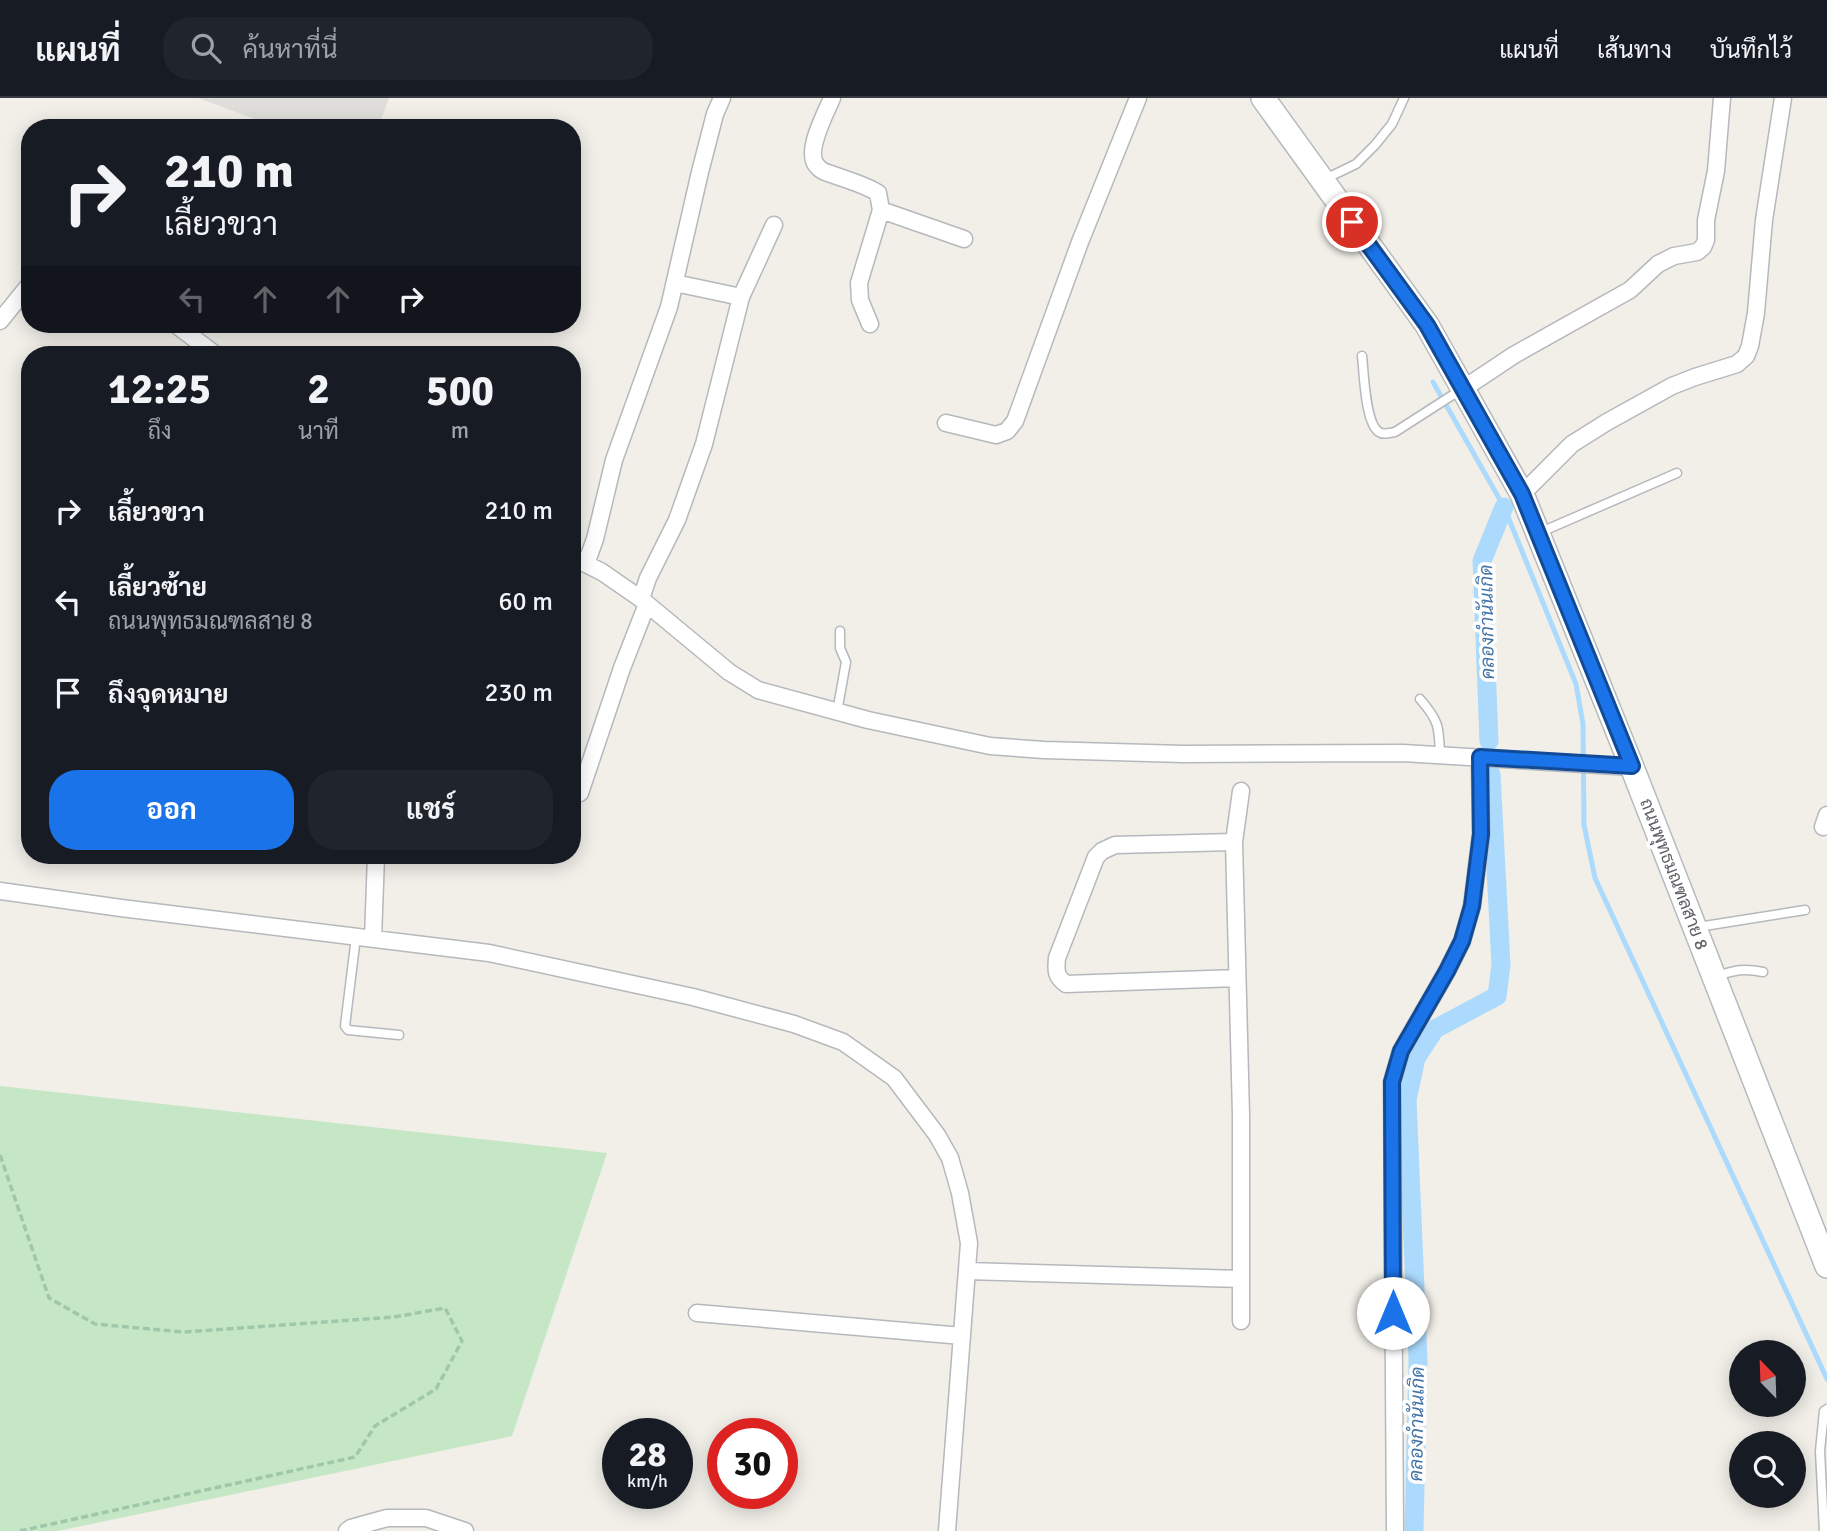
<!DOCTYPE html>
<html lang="th">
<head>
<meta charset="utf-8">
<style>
	body { margin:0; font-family:Signika,Sarabun,sans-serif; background:#20242c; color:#f1f3f6; height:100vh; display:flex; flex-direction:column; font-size:26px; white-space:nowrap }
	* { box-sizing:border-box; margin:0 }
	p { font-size:23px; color:#9ea1a6 }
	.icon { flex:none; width:38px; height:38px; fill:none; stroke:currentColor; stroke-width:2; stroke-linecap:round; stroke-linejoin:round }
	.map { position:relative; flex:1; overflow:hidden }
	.panel { position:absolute; left:21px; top:248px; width:560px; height:518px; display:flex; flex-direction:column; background:#171b24; border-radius:28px; box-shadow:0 4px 18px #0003 }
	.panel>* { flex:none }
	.guide { position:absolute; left:21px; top:21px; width:560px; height:214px; border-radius:28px; box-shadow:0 4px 18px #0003; background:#171b24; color:#f1f3f6; overflow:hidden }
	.needle { width:46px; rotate:337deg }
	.controls { position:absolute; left:1729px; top:1242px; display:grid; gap:14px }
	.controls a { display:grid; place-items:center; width:77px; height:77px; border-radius:50%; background:#171b24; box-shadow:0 4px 18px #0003; font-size:35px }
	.speed { position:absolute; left:602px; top:1320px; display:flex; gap:14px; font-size:35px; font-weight:700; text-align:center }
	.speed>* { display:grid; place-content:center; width:91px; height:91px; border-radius:50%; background:#171b24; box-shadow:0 4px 18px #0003; line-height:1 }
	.speed small { font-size:18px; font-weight:400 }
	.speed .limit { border:10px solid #d22; background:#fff; color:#111 }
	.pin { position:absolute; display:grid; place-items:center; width:60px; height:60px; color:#fff; margin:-30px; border:4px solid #fff; border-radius:50%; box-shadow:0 2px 7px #0007 }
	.me { position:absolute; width:77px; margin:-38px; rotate:0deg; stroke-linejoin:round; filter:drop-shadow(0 0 5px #0008) }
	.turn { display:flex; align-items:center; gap:24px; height:147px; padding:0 28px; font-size:32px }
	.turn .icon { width:91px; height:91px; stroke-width:2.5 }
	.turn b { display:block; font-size:49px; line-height:60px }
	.lanes { display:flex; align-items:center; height:66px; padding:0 28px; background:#0003; justify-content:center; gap:35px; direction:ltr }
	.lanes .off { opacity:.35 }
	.eta { display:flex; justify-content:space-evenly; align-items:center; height:119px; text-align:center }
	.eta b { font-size:42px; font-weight:700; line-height:49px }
	.action { display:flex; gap:14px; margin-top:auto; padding:14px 28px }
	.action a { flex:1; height:80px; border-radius:28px; background:#1a73e8; color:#fff; font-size:28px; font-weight:700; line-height:80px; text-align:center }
	.action a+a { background:#20242c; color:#f1f3f6 }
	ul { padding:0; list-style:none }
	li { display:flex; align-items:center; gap:21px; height:91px; padding:0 28px }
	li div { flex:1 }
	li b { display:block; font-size:26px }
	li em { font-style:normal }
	header { display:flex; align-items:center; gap:42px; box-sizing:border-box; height:98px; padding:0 35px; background:#171b24; border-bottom:2px solid #363941 }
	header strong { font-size:33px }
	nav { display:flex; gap:38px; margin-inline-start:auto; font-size:24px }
	.search { width:490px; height:63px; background:#20242c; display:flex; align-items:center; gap:18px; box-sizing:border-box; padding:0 24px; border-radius:28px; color:#9ea1a6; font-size:26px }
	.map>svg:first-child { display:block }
	.industrial { fill:#e0deda }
	.green { fill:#c6e7c6 }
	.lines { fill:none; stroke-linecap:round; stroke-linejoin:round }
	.stream { stroke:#acdafd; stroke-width:5 }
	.canal { stroke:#acdafd; stroke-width:19 }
	.lane-casing { stroke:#b5b8bc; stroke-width:11 }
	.street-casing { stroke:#b5b8bc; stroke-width:19 }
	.secondary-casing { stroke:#b6babf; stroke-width:26 }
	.path { stroke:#9fc8ab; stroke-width:3.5; stroke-dasharray:7 3.5; stroke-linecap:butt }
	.lane { stroke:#fff; stroke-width:8 }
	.street { stroke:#fff; stroke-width:16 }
	.secondary { stroke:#fff; stroke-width:23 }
	.route-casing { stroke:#114b97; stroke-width:18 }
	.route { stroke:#1a73e8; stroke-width:12 }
	.labels { text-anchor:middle; stroke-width:7; stroke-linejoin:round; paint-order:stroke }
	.street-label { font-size:18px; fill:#5f6368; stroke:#fff }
	.water-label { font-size:19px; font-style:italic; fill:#4474a7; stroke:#fff }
</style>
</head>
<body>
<header>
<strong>แผนที่</strong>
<div class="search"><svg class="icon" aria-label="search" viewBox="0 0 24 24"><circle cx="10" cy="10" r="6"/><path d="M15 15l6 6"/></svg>ค้นหาที่นี่</div>
<nav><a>แผนที่</a><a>เส้นทาง</a><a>บันทึกไว้</a></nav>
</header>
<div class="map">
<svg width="1827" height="1433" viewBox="0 0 1827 1433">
	<rect width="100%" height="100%" fill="#f1efe8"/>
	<!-- industrial -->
	<path class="industrial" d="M 198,0 L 389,0 L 378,30 L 279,30 Z"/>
	<!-- green -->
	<path class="green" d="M 0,988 L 607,1055 L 512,1338 L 58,1433 L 0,1433 Z"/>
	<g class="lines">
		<!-- stream -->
		<path class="stream" d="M 1433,284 L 1504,409 L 1576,586 L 1583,626 L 1584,727 L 1595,780 L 1827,1281"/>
		<!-- canal -->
		<path class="canal" d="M 1489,643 L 1482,463 L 1504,409
			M 1414,1433 L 1418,1262 L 1407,1002 L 1416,960 L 1435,931 L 1497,898 L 1501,867 L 1491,676"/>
		<!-- lane casing -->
		<g class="lane-casing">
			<path id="lane" d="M 1325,81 L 1356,66 L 1375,47 L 1392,26 L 1404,0
				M 1362,258 C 1364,275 1365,325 1379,334 C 1383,337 1389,335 1395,334 L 1462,291
				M 1541,434 L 1677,375
				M 1420,601 C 1439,623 1439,628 1440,657
				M 837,614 L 846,564 L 840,550 L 840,533
				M 1698,829 L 1805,812
				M 356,839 L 345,928 L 348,932 L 399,937
				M 1717,878 C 1735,872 1744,870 1763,874
				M 1824,1433 L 1820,1353 L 1824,1313 L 1827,1311"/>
		</g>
		<!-- street casing -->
		<g class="street-casing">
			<path id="street" d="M 832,0 C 826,15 804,54 817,68 C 820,72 827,75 831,76 C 847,82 864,86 878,95 L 881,112 L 859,185 L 860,202 L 870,226
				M 881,112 L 964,141
				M 675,185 L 741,199
				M 0,223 L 30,186
				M 175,226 L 216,257
				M 1463,291 L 1514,257 L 1630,192 L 1658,166 L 1674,158 L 1697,154 L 1703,149 L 1706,142 L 1706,122 L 1716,73 L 1722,0
				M 946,325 L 996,337 L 1007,333 L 1015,323 L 1080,144 L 1138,0
				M 1522,396 L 1572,346 L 1607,324 L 1672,288 L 1695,279 L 1737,266 L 1746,258 L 1750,248 L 1756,215 L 1764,122 L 1783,0
				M 572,459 L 602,474 L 641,501 L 729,574 L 758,592 L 868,622 L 990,648 L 1044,652 L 1183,656 L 1403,655 L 1632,669
				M 586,466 L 595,441 L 614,362 L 669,209 L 700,74 L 715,16 L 722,0
				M 641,501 L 648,480 L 677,422 L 704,346 L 741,199 L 774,127
				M 1241,693 L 1234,744 L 1241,1017 L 1241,1223
				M 580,695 L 622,570 L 647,506
				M 1823,729 L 1827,717
				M 1234,744 L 1115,747 L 1102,753 L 1096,759 L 1057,860 C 1056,872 1055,878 1066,886 L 1237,880
				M 0,793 L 121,810 L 489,855 L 693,899 L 794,926 L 843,944 L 894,980 L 937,1037 L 950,1060 L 960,1095 L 969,1145 L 947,1433
				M 373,841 L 376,758
				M 967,1173 L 1241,1181
				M 697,1215 L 962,1238
				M 347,1433 L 351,1430 L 387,1420 L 426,1420 L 465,1433
				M 1395,1433 L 1392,984 L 1401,953 L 1447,873 L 1462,843 L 1472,808 L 1481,736 L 1480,659"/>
		</g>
		<!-- secondary casing -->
		<g class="secondary-casing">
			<path id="secondary" d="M 1263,0 L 1427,227 L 1522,396 L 1632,669 L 1827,1168"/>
		</g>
		<!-- path -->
		<path class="path" d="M 0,1057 L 49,1200 L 95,1226 L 183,1234 L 394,1219 L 445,1210 L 462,1243 L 436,1291 L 375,1328 L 355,1359 L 20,1433"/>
		<!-- lane -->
		<use href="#lane" class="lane"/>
		<!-- street -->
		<use href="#street" class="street"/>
		<!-- secondary -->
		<use href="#secondary" class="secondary"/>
	</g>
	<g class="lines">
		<!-- route casing -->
		<g class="route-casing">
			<path id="route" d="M 1352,124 L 1427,227 L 1522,396 L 1632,668 L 1480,659 L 1481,736 L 1472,808 L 1462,843 L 1447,873 L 1401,953 L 1392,984 L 1393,1215"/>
		</g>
		<!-- route -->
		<use href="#route" class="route"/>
	</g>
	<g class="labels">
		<!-- street labels -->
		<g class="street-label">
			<text transform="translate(1674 776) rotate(69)" y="6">ถนนพุทธมณฑลสาย 8</text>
		</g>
		<!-- water labels -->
		<g class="water-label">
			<text transform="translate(1486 524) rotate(-91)" y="7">คลองกำนันเกิด</text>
			<text transform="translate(1416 1326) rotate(-89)" y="7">คลองกำนันเกิด</text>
		</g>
	</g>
</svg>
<div class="controls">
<a><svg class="needle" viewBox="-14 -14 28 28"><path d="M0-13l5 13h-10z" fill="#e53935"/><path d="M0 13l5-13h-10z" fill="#9ea1a6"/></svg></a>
<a><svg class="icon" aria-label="search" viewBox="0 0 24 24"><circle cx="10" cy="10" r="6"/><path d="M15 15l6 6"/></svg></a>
</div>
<div class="speed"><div>28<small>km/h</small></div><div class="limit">30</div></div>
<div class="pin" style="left:1352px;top:124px;background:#d93025"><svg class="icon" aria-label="arrive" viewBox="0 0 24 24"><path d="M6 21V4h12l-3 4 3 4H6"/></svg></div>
<svg class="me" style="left:1393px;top:1215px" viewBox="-20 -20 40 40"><circle r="19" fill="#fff"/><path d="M0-13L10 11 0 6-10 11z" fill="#1a73e8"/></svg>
<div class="guide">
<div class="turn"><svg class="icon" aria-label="right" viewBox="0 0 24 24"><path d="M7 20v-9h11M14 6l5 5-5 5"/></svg><div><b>210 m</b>เลี้ยวขวา</div></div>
<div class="lanes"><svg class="icon off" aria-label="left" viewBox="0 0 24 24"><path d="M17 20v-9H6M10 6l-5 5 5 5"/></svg><svg class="icon off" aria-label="ahead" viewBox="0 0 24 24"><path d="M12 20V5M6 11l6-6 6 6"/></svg><svg class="icon off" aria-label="ahead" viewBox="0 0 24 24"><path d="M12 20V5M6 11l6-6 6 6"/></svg><svg class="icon" aria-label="right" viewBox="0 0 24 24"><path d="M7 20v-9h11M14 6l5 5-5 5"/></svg></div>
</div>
<section class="panel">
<div class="eta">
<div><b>12:25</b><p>ถึง</p></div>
<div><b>2</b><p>นาที</p></div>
<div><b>500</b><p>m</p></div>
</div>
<ul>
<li><svg class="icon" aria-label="right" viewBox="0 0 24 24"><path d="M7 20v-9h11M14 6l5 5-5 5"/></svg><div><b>เลี้ยวขวา</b></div><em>210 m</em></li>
<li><svg class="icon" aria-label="left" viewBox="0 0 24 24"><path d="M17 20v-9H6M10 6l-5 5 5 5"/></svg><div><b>เลี้ยวซ้าย</b><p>ถนนพุทธมณฑลสาย 8</p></div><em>60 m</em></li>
<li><svg class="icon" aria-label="arrive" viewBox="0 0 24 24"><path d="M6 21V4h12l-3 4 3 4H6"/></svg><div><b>ถึงจุดหมาย</b></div><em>230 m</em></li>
</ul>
<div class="action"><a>ออก</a><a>แชร์</a></div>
</section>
</div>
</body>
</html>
